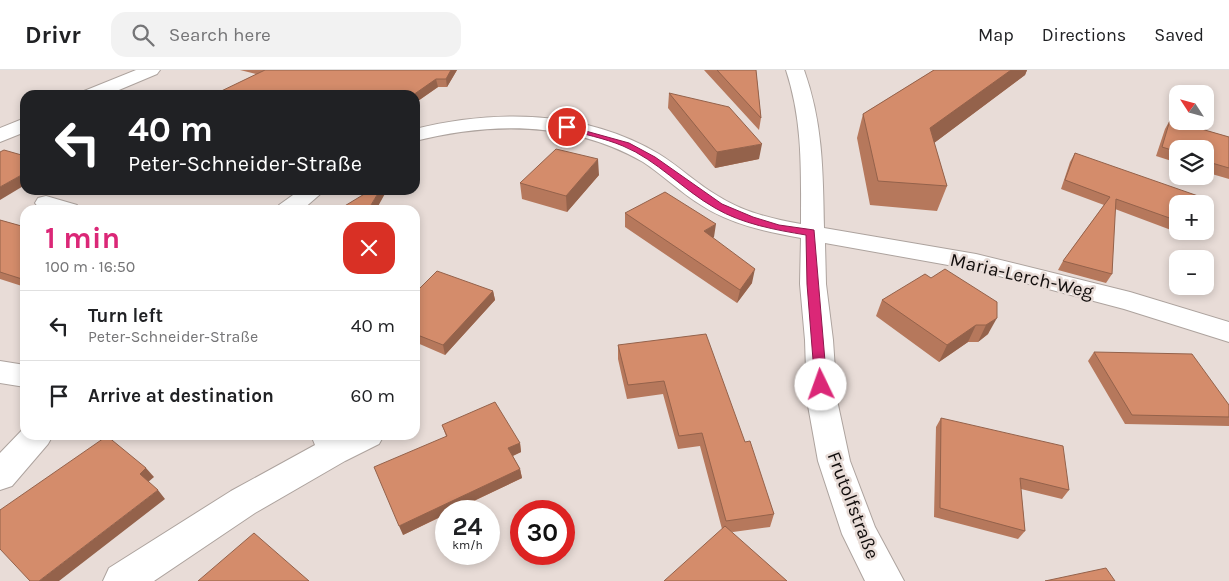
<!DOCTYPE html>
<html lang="en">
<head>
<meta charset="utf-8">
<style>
	body { margin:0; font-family:Karla,sans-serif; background:#f2f2f2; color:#202124; height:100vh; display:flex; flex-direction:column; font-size:19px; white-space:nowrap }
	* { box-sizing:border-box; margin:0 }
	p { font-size:16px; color:#757577 }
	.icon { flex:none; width:28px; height:28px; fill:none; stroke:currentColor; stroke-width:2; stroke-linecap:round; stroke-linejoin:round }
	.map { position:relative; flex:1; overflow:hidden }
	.drawer { position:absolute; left:20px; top:135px; width:400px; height:235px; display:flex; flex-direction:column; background:#fff; border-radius:15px; box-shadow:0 2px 8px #0003 }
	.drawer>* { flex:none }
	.banner { position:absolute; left:20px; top:20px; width:400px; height:105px; border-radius:15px; box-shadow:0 2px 8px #0003; background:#202124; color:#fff; overflow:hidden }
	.needle { width:32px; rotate:306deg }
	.buttons { position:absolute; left:1169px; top:15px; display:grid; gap:10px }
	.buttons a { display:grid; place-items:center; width:45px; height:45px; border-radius:10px; background:#fff; box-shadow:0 2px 8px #0003; font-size:25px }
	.speed { position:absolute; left:435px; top:430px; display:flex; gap:10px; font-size:25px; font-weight:700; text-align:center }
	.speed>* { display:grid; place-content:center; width:65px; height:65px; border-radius:50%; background:#fff; box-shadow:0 2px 8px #0003; line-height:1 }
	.speed small { font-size:12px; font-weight:400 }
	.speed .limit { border:8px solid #d22; background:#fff; color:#111 }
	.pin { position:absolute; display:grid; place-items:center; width:42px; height:42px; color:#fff; margin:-21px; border:2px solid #fff; border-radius:50%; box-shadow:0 1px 5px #0007 }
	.me { position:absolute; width:55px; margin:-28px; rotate:357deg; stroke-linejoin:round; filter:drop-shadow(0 0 4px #0008) }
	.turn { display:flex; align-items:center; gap:18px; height:105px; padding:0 25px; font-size:22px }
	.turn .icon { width:65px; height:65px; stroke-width:2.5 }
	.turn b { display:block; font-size:35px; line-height:42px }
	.round { display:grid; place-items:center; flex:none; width:52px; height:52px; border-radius:15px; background:#f2f2f2 }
	.headline { display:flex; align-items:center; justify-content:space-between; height:85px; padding:0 25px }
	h1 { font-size:30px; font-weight:700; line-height:38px; color:#db2777 }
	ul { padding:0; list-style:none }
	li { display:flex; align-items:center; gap:15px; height:70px; padding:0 25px; border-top:1px solid #e0e0e0 }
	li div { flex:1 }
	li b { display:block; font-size:19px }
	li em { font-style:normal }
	header { display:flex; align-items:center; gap:30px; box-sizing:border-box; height:70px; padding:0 25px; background:#fff; border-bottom:1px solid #e0e0e0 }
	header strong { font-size:24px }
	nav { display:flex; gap:28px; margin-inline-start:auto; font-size:18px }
	.search { width:350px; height:45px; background:#f2f2f2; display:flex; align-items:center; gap:12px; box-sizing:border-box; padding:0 18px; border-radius:15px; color:#757577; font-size:19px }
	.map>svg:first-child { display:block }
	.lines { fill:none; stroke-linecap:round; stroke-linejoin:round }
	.minor-casing { stroke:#ada39e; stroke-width:2 }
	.minor { fill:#fff; fill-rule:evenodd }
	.wall { fill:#b6785c }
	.shaded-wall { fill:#94624b }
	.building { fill:#d48c6b; stroke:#94624b }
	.route { fill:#db2777; stroke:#8e194d }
	.labels { text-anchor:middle; stroke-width:5; stroke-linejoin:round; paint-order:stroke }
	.street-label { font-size:19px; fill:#110d0c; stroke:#e8dcd7 }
</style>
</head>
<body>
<header>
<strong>Drivr</strong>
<div class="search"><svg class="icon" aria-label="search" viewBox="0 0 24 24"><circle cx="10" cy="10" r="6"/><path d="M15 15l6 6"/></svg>Search here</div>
<nav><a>Map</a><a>Directions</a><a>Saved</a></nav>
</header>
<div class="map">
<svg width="1229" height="511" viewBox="0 0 1229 511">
	<rect width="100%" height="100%" fill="#e8dcd7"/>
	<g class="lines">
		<!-- minor casing -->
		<g class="minor-casing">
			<path id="minor" d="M 136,0 L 160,0 L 157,4 L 107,25 L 82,25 L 84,21 Z
				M 786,0 L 804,0 C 823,53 823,102 824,158 L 976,184 L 1130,222 L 1229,252 L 1229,272 L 1124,239 L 976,200 L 825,173 L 826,214 L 833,270 L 837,330 L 850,391 L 875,457 L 904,511 L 865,511 L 842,464 L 818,391 L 807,330 L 805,270 L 800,214 L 801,168 C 766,162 730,154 701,135 C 680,122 663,105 643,92 C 572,51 492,52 415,71 L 415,59 C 496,39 585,40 659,84 C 680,97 697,114 718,126 C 743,142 772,149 801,154 C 801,100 803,52 786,0 Z
				M 25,48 L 25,62 L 0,72 L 0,58 Z
				M 300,120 L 325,120 L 302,140 L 275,140 L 279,135 Z
				M 46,126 L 77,135 L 81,140 C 67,140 43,145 35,133 L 38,128 Z
				M 0,291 L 25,295 L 25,317 L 0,313 Z
				M 25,357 L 25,365 L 53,365 L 48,374 L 12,416 L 0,420 L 0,383 Z
				M 311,365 L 384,365 L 379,374 L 345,391 L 255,443 L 154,511 L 103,511 L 109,498 L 231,421 L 315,375 Z"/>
		</g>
		<!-- minor -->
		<use href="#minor" class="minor"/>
	</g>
	<!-- wall -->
	<path class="wall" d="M 240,0 L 457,0 L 447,17 L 438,17 L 415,33 L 415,25 L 256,4 Z
		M 704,0 L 756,0 L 761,48 L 759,60 Z
		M 934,0 L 1027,0 L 1025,5 L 934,73 L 947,116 L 937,141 L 870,135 L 857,68 L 863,44 Z
		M 669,23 L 759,89 L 715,98 L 668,38 Z
		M 1170,50 L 1229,67 L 1229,109 L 1205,102 L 1205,79 L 1178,79 L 1178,93 L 1156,86 L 1165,59 Z
		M 1075,83 L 1178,134 L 1178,161 L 1181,161 L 1179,163 L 1115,139 L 1112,204 L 1106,213 L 1058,200 L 1063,191 L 1104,135 L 1061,119 L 1070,92 Z
		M 599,105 L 567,142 L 522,129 L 520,113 Z
		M 625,143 L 714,167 L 713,168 L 752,213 L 737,233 L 625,157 Z
		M 0,150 L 25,157 L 25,217 L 0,209 Z
		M 931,208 L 997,232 L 988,264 L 978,272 L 968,272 L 939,292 L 876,246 L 882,230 Z
		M 493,221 L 495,230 L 445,285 L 415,272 L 415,223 Z
		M 618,275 L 745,372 L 774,444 L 770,457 L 733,462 L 722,459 L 700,376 L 678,379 L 663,324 L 627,329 L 618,289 Z
		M 1094,282 L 1229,335 L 1229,356 L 1125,354 L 1088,291 Z
		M 941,348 L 1069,420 L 1062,429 L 1021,419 L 1025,461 L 1018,469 L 934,447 L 936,357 Z
		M 442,355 L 520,373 L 521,382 L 513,386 L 520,399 L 522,408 L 403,465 L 446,366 Z"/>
	<!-- shaded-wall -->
	<path class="shaded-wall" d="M 451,0 L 457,0 L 447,17 L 446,9 Z
		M 1011,0 L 1027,0 L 1025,5 L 922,82 L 930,58 Z
		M 436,9 L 438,17 L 415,33 L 415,25 L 413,25 Z
		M 762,74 L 759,89 L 715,98 L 717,82 Z
		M 598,89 L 599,105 L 567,142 L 566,126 Z
		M 25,103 L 25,115 L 0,130 L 0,117 Z
		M 380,120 L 387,120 L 376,140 L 368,140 Z
		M 716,154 L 714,167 L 702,174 L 704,161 Z
		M 755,199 L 752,213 L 737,233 L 740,220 Z
		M 493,221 L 495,230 L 445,285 L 443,275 Z
		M 997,248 L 988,264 L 978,272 L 986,255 Z
		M 976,255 L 968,272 L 939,292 L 947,275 Z
		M 520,373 L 521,382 L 510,387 L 508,378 Z
		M 146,398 L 154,407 L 147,413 L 140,404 Z
		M 520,399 L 522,408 L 452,441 L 446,441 L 446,444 L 403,465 L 399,456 Z
		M 158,420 L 165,429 L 59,511 L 39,511 Z"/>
	<!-- building -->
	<path class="building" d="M 265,0 L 451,0 L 446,9 L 436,9 L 413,25 L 213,25 Z
		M 717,0 L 756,0 L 761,48 Z
		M 934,0 L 1011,0 L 930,58 L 947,116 L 878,111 L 863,44 Z
		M 128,23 L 134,25 L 124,25 Z
		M 669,23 L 729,37 L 762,74 L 717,82 Z
		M 1170,50 L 1229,67 L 1229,98 L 1205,91 L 1205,79 L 1178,79 L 1178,82 L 1162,77 Z
		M 556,79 L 598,89 L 566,126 L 520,113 Z
		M 4,80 L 25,86 L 25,103 L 0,117 L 0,82 Z
		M 1075,83 L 1201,127 L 1197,134 L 1178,134 L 1178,151 L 1116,129 L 1112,204 L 1063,191 L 1110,127 L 1065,110 Z
		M 371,120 L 380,120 L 368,140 L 338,140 Z
		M 665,122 L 716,154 L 704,161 L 755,199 L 740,220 L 625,143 Z
		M 0,150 L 25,157 L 25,210 L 0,202 Z
		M 945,199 L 997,232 L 997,248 L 986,255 L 976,255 L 947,275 L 882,230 L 925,204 L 931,208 Z
		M 437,201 L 493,221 L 443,275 L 415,264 L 415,223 Z
		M 706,264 L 745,372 L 750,371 L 774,444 L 726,451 L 702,363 L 679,366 L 664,311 L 628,315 L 618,275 Z
		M 1094,282 L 1192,284 L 1229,335 L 1229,347 L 1132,345 Z
		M 495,332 L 520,373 L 508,378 L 520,399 L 399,456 L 374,397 L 447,366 L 442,355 Z
		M 941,348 L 1063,376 L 1069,420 L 1020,408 L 1025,461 L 940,438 Z
		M 107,366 L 146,398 L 140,404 L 158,420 L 39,511 L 30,511 L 0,479 L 0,440 Z
		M 725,456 L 787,511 L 664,511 Z
		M 254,463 L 309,511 L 198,511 Z
		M 1106,498 L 1115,511 L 1045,511 Z"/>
	<!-- route -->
	<path class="route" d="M 564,55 L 629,73 L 655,87 L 722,134 L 753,147 L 779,155 L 814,160 L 827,315 L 825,318 L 817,318 L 815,315 L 807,214 L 806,165 C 776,160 742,154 715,138 C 683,120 657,90 623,76 C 604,68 583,64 564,59 Z"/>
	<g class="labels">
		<!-- street labels -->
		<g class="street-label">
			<text transform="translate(1022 205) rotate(13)" y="7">Maria-Lerch-Weg</text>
			<text transform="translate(854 435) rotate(69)" y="7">Frutolfstraße</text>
		</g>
	</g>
</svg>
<div class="buttons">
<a><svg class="needle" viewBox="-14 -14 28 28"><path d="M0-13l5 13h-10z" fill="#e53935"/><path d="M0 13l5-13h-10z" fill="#757577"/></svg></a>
<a><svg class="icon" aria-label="layers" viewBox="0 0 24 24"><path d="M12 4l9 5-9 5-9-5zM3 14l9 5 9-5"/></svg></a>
<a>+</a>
<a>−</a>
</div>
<div class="speed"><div>24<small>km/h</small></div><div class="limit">30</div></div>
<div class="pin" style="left:567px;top:57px;background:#d93025"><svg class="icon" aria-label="arrive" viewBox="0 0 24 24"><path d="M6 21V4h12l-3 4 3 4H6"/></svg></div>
<svg class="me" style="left:821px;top:315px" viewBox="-20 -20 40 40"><circle r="19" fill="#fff"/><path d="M0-13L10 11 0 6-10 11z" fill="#db2777"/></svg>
<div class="banner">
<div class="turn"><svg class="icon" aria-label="left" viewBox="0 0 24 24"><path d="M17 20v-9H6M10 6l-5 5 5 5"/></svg><div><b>40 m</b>Peter-Schneider-Straße</div></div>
</div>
<section class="drawer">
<div class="headline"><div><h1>1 min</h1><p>100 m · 16:50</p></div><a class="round" style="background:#d93025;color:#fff"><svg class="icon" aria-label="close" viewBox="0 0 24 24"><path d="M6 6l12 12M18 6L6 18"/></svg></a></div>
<ul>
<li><svg class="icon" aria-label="left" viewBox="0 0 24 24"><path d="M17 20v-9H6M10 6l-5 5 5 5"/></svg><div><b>Turn left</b><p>Peter-Schneider-Straße</p></div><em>40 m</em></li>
<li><svg class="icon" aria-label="arrive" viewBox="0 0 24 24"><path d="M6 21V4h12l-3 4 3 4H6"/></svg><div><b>Arrive at destination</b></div><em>60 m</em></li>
</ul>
</section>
</div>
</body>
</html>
